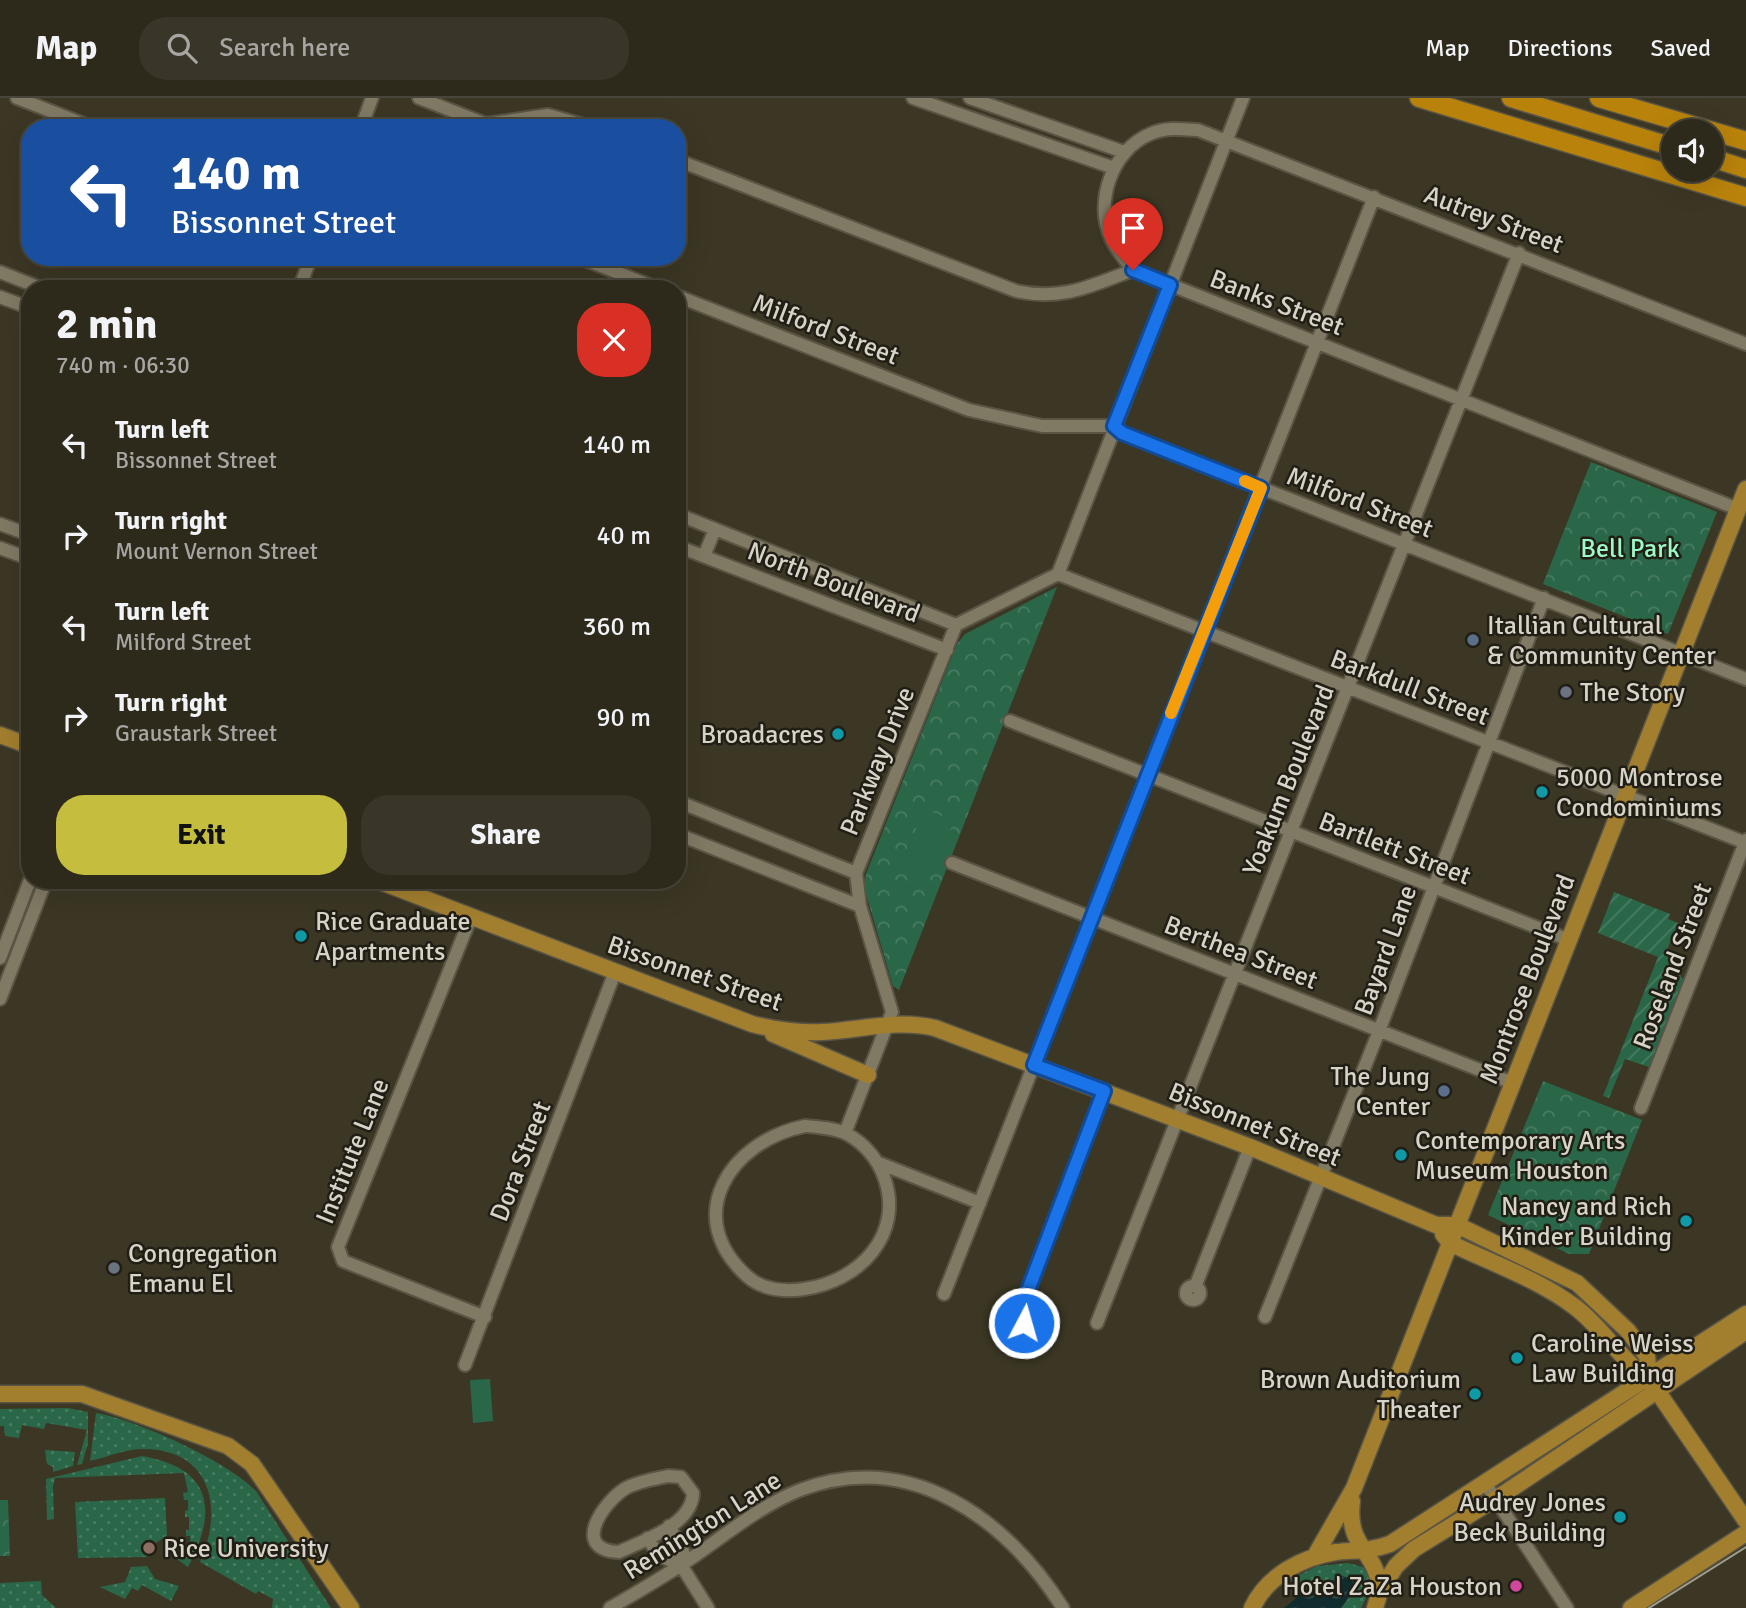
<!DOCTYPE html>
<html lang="en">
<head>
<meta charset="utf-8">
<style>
	body { margin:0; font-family:Signika,sans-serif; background:#393528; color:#f1f3f6; height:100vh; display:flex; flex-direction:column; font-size:26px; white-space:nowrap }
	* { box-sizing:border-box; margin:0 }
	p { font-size:23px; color:#a7a6a3 }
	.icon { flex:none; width:38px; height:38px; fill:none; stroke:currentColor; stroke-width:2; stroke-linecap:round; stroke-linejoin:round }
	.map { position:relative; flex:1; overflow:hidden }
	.details { position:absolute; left:21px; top:182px; width:665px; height:609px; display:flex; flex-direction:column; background:#2d291b; border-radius:28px; box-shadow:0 7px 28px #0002,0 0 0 2px #48453a }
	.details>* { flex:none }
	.top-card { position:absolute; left:21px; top:21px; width:665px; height:147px; border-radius:28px; box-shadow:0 7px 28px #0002,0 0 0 2px #48453a; background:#1a4fa0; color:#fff; overflow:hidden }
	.buttons { position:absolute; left:1661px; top:21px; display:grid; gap:14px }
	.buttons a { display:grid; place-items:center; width:63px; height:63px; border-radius:50%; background:#2d291b; box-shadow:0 7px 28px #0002,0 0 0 2px #48453a; font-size:35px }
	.pin { position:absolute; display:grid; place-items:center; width:60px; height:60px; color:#fff; margin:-72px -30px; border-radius:50% 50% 50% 0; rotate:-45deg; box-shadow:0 0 7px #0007 }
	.pin .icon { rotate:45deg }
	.me { position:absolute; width:77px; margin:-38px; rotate:6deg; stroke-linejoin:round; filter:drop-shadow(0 0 5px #0008) }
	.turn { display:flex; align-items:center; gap:24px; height:147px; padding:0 35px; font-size:32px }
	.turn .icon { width:91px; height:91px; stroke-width:2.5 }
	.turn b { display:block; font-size:49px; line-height:60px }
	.round { display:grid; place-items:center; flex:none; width:74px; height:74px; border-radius:28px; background:#393528 }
	.headline { display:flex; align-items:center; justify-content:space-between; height:119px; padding:0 35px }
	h1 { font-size:42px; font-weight:700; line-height:52px }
	.action { display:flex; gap:14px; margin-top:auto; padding:14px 35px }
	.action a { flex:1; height:80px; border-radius:28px; background:#c4bd3e; color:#111; font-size:28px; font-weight:700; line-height:80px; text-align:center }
	.action a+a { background:#393528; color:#f1f3f6 }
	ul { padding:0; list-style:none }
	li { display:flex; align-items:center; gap:21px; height:91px; padding:0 35px }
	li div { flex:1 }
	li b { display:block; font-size:26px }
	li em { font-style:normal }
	header { display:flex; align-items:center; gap:42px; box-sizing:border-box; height:98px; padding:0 35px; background:#2d291b; border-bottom:2px solid #48453a }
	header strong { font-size:33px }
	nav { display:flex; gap:38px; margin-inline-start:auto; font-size:24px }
	.search { width:490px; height:63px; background:#393528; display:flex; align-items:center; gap:18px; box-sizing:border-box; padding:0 24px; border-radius:28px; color:#a7a6a3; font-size:26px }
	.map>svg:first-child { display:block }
	.grass { fill:url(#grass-dots) }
	.park { fill:url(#park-crowns) }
	.garden { fill:url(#garden-furrows) }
	.pitch { fill:#2a6749 }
	.water { fill:url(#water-waves) }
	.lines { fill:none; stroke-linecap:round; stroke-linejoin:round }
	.minor-casing { stroke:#595444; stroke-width:16 }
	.major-casing { stroke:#595444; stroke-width:19 }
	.highway-casing { stroke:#595444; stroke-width:21 }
	.minor { stroke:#807964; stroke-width:12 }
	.major { stroke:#a27f2f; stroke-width:16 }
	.highway { stroke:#b9830b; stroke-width:18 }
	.tram { stroke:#a09c8e; stroke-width:2 }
	.route-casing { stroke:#114b97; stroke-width:18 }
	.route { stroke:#1a73e8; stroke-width:12 }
	.slow { stroke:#f59e0b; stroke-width:12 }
	.service-dot { fill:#5c6f8a; stroke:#211e16; stroke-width:2.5 }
	.worship-dot { fill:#6b7280; stroke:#211e16; stroke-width:2.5 }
	.culture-dot { fill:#0f9aa8; stroke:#211e16; stroke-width:2.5 }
	.education-dot { fill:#8d6e63; stroke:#211e16; stroke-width:2.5 }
	.hotel-dot { fill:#d1479c; stroke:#211e16; stroke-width:2.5 }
	.labels { text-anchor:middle; stroke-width:5; stroke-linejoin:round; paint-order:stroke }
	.street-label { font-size:26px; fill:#d7d3c8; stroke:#211e16 }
	.park-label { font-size:26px; fill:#9cfac7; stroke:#211e16 }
	.poi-label { font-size:26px; fill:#d7d3c8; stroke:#211e16; text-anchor:start }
</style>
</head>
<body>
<header>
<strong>Map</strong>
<div class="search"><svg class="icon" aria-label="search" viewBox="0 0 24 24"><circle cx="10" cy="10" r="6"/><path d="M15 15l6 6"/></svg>Search here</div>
<nav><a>Map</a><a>Directions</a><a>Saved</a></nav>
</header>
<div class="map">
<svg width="1746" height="1510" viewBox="0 0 1746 1510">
	<defs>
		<pattern id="grass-dots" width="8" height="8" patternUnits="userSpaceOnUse" patternTransform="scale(1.75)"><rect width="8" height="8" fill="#2a6749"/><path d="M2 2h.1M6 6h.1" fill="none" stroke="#487c62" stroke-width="1.8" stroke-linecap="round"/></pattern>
		<pattern id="park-crowns" width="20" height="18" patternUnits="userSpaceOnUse" patternTransform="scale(1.75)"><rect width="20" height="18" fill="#2a6749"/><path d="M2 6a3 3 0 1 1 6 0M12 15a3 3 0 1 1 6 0" fill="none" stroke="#487c62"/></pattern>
		<pattern id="garden-furrows" width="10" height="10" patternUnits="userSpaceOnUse" patternTransform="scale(1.75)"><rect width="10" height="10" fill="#2a6749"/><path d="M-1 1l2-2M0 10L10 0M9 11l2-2" fill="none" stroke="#487c62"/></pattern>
		<pattern id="water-waves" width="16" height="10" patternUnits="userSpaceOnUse" patternTransform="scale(1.75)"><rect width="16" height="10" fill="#102c2f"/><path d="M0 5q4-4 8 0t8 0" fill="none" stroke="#324a4c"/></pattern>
	</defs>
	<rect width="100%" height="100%" fill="#3c3724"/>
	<!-- grass -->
	<path class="grass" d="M 68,1310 L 88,1314 L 88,1345 L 82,1366 L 77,1367 L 87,1332 L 46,1325 L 44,1331 L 22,1327 L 19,1340 L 5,1338 L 4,1328 L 0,1328 L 0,1311 Z
		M 96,1315 C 137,1322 227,1363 256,1393 L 331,1510 L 272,1510 L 273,1501 L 258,1493 L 256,1496 L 200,1464 C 224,1411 212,1351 143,1351 C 126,1351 107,1359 90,1363 Z
		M 45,1352 L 75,1354 L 73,1368 L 53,1374 L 53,1369 L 47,1366 Z
		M 142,1358 C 211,1370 219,1411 188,1469 L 170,1456 L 167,1449 L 172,1449 L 172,1455 L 186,1454 L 190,1451 L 190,1438 L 186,1438 L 186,1432 L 189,1432 L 189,1419 L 185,1419 L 185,1413 L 188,1412 L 188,1402 L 184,1402 L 183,1395 L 188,1394 L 184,1375 L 55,1380 L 53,1389 L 54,1421 L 47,1422 L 46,1381 Z
		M 165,1400 L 167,1438 L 149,1449 L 147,1459 L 78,1460 L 75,1404 Z
		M 1348,1465 L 1363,1469 C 1375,1482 1369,1496 1361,1510 L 1341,1510 L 1354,1493 L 1351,1481 L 1318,1486 L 1307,1491 L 1303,1485 L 1297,1489 L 1290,1481 L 1318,1468 Z
		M 147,1468 L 155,1481 L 179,1488 L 171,1503 L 142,1487 L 138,1493 L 132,1490 L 125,1501 L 100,1489 L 125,1484 L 131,1469 Z
		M 41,1483 L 42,1497 L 56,1510 L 0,1510 L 0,1485 Z"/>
	<!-- park -->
	<path class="park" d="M 1591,364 L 1717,414 L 1668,536 L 1543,486 Z
		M 1057,489 L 899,892 L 893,888 L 864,789 L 866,776 L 957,546 L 965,536 Z
		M 1543,983 L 1642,1022 L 1589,1156 L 1569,1156 L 1488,1117 Z
		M 0,1402 L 8,1402 L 10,1458 L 0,1458 Z"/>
	<!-- garden -->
	<path class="garden" d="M 1614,794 L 1670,816 L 1668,821 L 1678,825 L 1667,852 L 1682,880 L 1686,882 L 1652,970 L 1625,961 L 1609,1000 L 1603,998 L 1658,859 L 1598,835 Z"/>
	<!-- pitch -->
	<path class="pitch" d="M 924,711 L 954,723 L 932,778 L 902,766 Z
		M 490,1281 L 493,1323 L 473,1325 L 470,1282 Z"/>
	<!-- water -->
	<path class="water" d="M 1343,1478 L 1351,1481 L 1355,1490 L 1341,1510 L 1284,1510 L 1307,1491 Z"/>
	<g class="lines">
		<!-- minor casing -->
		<g class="minor-casing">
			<path id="minor" d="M 17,0 L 94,30
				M 419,0 L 486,26 L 548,17 L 594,30
				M 913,0 L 1114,70
				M 970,0 L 1124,54
				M 361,30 L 372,0
				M 677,62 L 1016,193 C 1062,203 1091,188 1133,172 L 1738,411
				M 578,159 L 659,191
				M 1133,172 C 1126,163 1116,152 1111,141 C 1094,104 1112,52 1150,36 C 1166,29 1182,31 1198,32 L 1746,246
				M 0,174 L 43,191
				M 299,191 L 311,159
				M 677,198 L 969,312 L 1042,328 L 1114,328 L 1122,335 L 1746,581
				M 0,199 L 30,210
				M 677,416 L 956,527
				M 0,426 L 30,437
				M 677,448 L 947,552
				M 0,450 L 30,461
				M 704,458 L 715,431
				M 1058,476 L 1746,745
				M 1058,476 L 1243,0
				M 1010,623 L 1569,842
				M 677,703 L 856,775
				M 677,736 L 860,808
				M 952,765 L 1513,985
				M 471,819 L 338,1149 L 343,1163 L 485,1219
				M 0,860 L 30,782
				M 0,901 L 46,782
				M 1641,1010 L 1746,742
				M 805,1028 C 818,1029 834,1030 847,1036 C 865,1046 877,1060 884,1079 C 905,1136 859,1184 804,1191 C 785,1194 763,1192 748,1179 C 680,1119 730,1043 805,1028 Z
				M 845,1035 L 892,914 L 860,808 L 856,775 L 956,527 L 1058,476
				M 879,1065 L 980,1105
				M1186 1195a7 7 0 1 1 14 0a7 7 0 1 1-14 0Z
				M 1195,1189 L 1250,1049
				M 944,1196 L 1374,99
				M1010 1223a7 7 0 1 1 14 0a7 7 0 1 1-14 0Z
				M 1019,1216 L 1104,993
				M 1265,1219 L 1379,933 L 1544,500
				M 1097,1225 L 1519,155
				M 465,1267 L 615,874
				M 668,1378 L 681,1379 L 693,1395 C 692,1427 644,1442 619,1454 C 570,1452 603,1404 626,1390 C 639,1383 654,1381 668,1378 Z
				M 1485,1385 L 1567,1510
				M 669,1428 L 683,1453 L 681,1467
				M 648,1440 L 658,1457 L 681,1467
				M 681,1467 L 708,1510
				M 610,1510 C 639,1493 669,1476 696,1457 C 729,1434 762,1407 800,1392 C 911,1350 1006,1421 1063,1510"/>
		</g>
		<!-- major casing -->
		<g class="major-casing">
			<path id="major" d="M 0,637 L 30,648
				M 376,782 L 752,926 C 776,932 798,935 822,934 C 861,932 896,921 935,930 L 1250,1049 L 1436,1127 L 1457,1127 L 1577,1185 L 1628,1233 L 1647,1258 L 1649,1281
				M 773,936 L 868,977
				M 1443,1136 L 1450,1145 C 1491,1165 1538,1181 1575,1209 C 1603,1230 1620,1262 1649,1281 L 1746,1423
				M 0,1296 L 82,1296 L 228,1348 L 252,1366 L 351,1510
				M 1352,1403 C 1346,1451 1377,1451 1380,1493
				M 1315,1458 L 1354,1390 L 1746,391
				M 1252,1510 C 1267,1478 1302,1459 1336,1454 C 1356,1452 1371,1453 1390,1446 L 1746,1216
				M 1375,1510 L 1380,1493 L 1396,1468 L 1414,1451 L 1508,1393 L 1746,1233
				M 1631,1510 L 1746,1435"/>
		</g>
		<!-- highway casing -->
		<g class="highway-casing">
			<path id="highway" d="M 1419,0 L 1746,99
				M 1511,0 L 1673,49
				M 1599,0 L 1746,43
				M 1712,60 L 1746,71"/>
		</g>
		<!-- minor -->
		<use href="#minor" class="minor"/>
		<!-- major -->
		<use href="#major" class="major"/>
		<!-- highway -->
		<use href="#highway" class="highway"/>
		<!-- tram -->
		<path class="tram" d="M 1649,1510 L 1746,1449"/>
	</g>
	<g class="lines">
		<!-- route casing -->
		<g class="route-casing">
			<path id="route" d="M 1024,1225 L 1019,1216 L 1104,993 L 1034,967 L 1261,390 L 1122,335 L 1114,328 L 1170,187 L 1133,172"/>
		</g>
		<!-- route -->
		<use href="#route" class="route"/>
		<!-- slow -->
		<path class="slow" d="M 1171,615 L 1261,390 L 1245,383"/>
	</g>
	<!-- markers -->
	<g class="service-dot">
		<circle cx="1473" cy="542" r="7"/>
		<circle cx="1444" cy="993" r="7"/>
	</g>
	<g class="worship-dot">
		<circle cx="1566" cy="594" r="7"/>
		<circle cx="114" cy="1170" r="7"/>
	</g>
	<g class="culture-dot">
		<circle cx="838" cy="636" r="7"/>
		<circle cx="1542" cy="694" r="7"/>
		<circle cx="301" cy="838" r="7"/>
		<circle cx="1401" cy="1057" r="7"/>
		<circle cx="1686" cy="1123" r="7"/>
		<circle cx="1517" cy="1260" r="7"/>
		<circle cx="1475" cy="1296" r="7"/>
		<circle cx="1620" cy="1419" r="7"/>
	</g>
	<circle class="education-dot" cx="149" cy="1450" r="7"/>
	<circle class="hotel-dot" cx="1516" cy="1488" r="7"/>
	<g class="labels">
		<!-- street labels -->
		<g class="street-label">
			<text transform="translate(1494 121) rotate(21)" y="9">Autrey Street</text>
			<text transform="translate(1277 204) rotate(21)" y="9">Banks Street</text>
			<text transform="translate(826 231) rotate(21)" y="9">Milford Street</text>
			<text transform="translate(1360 404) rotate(21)" y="9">Milford Street</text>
			<text transform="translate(834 484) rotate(21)" y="9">North Boulevard</text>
			<text transform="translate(1410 589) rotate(21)" y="9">Barkdull Street</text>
			<text transform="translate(877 663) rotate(-68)" y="9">Parkway Drive</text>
			<text transform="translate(1288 682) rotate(-68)" y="9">Yoakum Boulevard</text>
			<text transform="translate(1395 750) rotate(21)" y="9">Bartlett Street</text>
			<text transform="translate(1385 852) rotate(-70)" y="9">Bayard Lane</text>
			<text transform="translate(1241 854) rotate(21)" y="9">Berthea Street</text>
			<text transform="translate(1672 868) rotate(-69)" y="9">Roseland Street</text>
			<text transform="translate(695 875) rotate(19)" y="9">Bissonnet Street</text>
			<text transform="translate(1527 881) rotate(-69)" y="9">Montrose Boulevard</text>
			<text transform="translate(1255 1026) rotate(22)" y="9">Bissonnet Street</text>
			<text transform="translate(352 1053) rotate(-68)" y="9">Institute Lane</text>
			<text transform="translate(520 1063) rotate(-69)" y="9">Dora Street</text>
			<text transform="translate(702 1427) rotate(-32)" y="9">Remington Lane</text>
		</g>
		<!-- park labels -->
		<g class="park-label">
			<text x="1630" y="459">Bell Park</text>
		</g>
		<!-- poi labels -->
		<g class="poi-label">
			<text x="1487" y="536">Itallian Cultural<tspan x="1487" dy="30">&amp; Community Center</tspan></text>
			<text x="1580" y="603">The Story</text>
			<text x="824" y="645" text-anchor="end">Broadacres</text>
			<text x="1556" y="688">5000 Montrose<tspan x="1556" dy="30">Condominiums</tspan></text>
			<text x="315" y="832">Rice Graduate<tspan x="315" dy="30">Apartments</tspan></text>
			<text x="1430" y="987" text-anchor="end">The Jung<tspan x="1430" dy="30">Center</tspan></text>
			<text x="1415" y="1051">Contemporary Arts<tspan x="1415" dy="30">Museum Houston</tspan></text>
			<text x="1672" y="1117" text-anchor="end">Nancy and Rich<tspan x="1672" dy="30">Kinder Building</tspan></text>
			<text x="128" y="1164">Congregation<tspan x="128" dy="30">Emanu El</tspan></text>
			<text x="1531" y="1254">Caroline Weiss<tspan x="1531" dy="30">Law Building</tspan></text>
			<text x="1461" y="1290" text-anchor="end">Brown Auditorium<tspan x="1461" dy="30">Theater</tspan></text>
			<text x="1606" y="1413" text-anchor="end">Audrey Jones<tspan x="1606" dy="30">Beck Building</tspan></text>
			<text x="163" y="1459">Rice University</text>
			<text x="1502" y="1497" text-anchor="end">Hotel ZaZa Houston</text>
		</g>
	</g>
</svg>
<div class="buttons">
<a><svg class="icon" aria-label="sound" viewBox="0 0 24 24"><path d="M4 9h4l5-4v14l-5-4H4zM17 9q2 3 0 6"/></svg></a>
</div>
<div class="pin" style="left:1133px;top:172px;background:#d93025"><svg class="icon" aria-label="arrive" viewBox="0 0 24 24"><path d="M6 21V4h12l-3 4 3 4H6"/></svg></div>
<svg class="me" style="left:1024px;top:1225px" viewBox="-20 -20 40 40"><circle r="17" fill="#1a73e8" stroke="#fff" stroke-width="3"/><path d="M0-11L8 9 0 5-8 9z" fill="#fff"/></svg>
<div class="top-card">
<div class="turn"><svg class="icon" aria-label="left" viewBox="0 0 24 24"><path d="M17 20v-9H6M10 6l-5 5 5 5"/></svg><div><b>140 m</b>Bissonnet Street</div></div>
</div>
<section class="details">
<div class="headline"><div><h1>2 min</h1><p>740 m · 06:30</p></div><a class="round" style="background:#d93025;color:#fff"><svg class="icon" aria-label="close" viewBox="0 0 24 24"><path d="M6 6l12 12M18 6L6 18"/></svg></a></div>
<ul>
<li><svg class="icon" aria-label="left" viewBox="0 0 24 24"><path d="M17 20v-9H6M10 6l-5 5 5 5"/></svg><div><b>Turn left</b><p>Bissonnet Street</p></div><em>140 m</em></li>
<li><svg class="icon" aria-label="right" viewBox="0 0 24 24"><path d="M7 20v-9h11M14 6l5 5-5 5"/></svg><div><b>Turn right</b><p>Mount Vernon Street</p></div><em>40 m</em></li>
<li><svg class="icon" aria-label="left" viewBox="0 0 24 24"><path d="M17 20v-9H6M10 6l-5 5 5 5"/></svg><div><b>Turn left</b><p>Milford Street</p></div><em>360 m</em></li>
<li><svg class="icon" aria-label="right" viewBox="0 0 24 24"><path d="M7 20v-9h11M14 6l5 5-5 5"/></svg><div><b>Turn right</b><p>Graustark Street</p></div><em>90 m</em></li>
</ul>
<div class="action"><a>Exit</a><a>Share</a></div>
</section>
</div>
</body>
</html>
